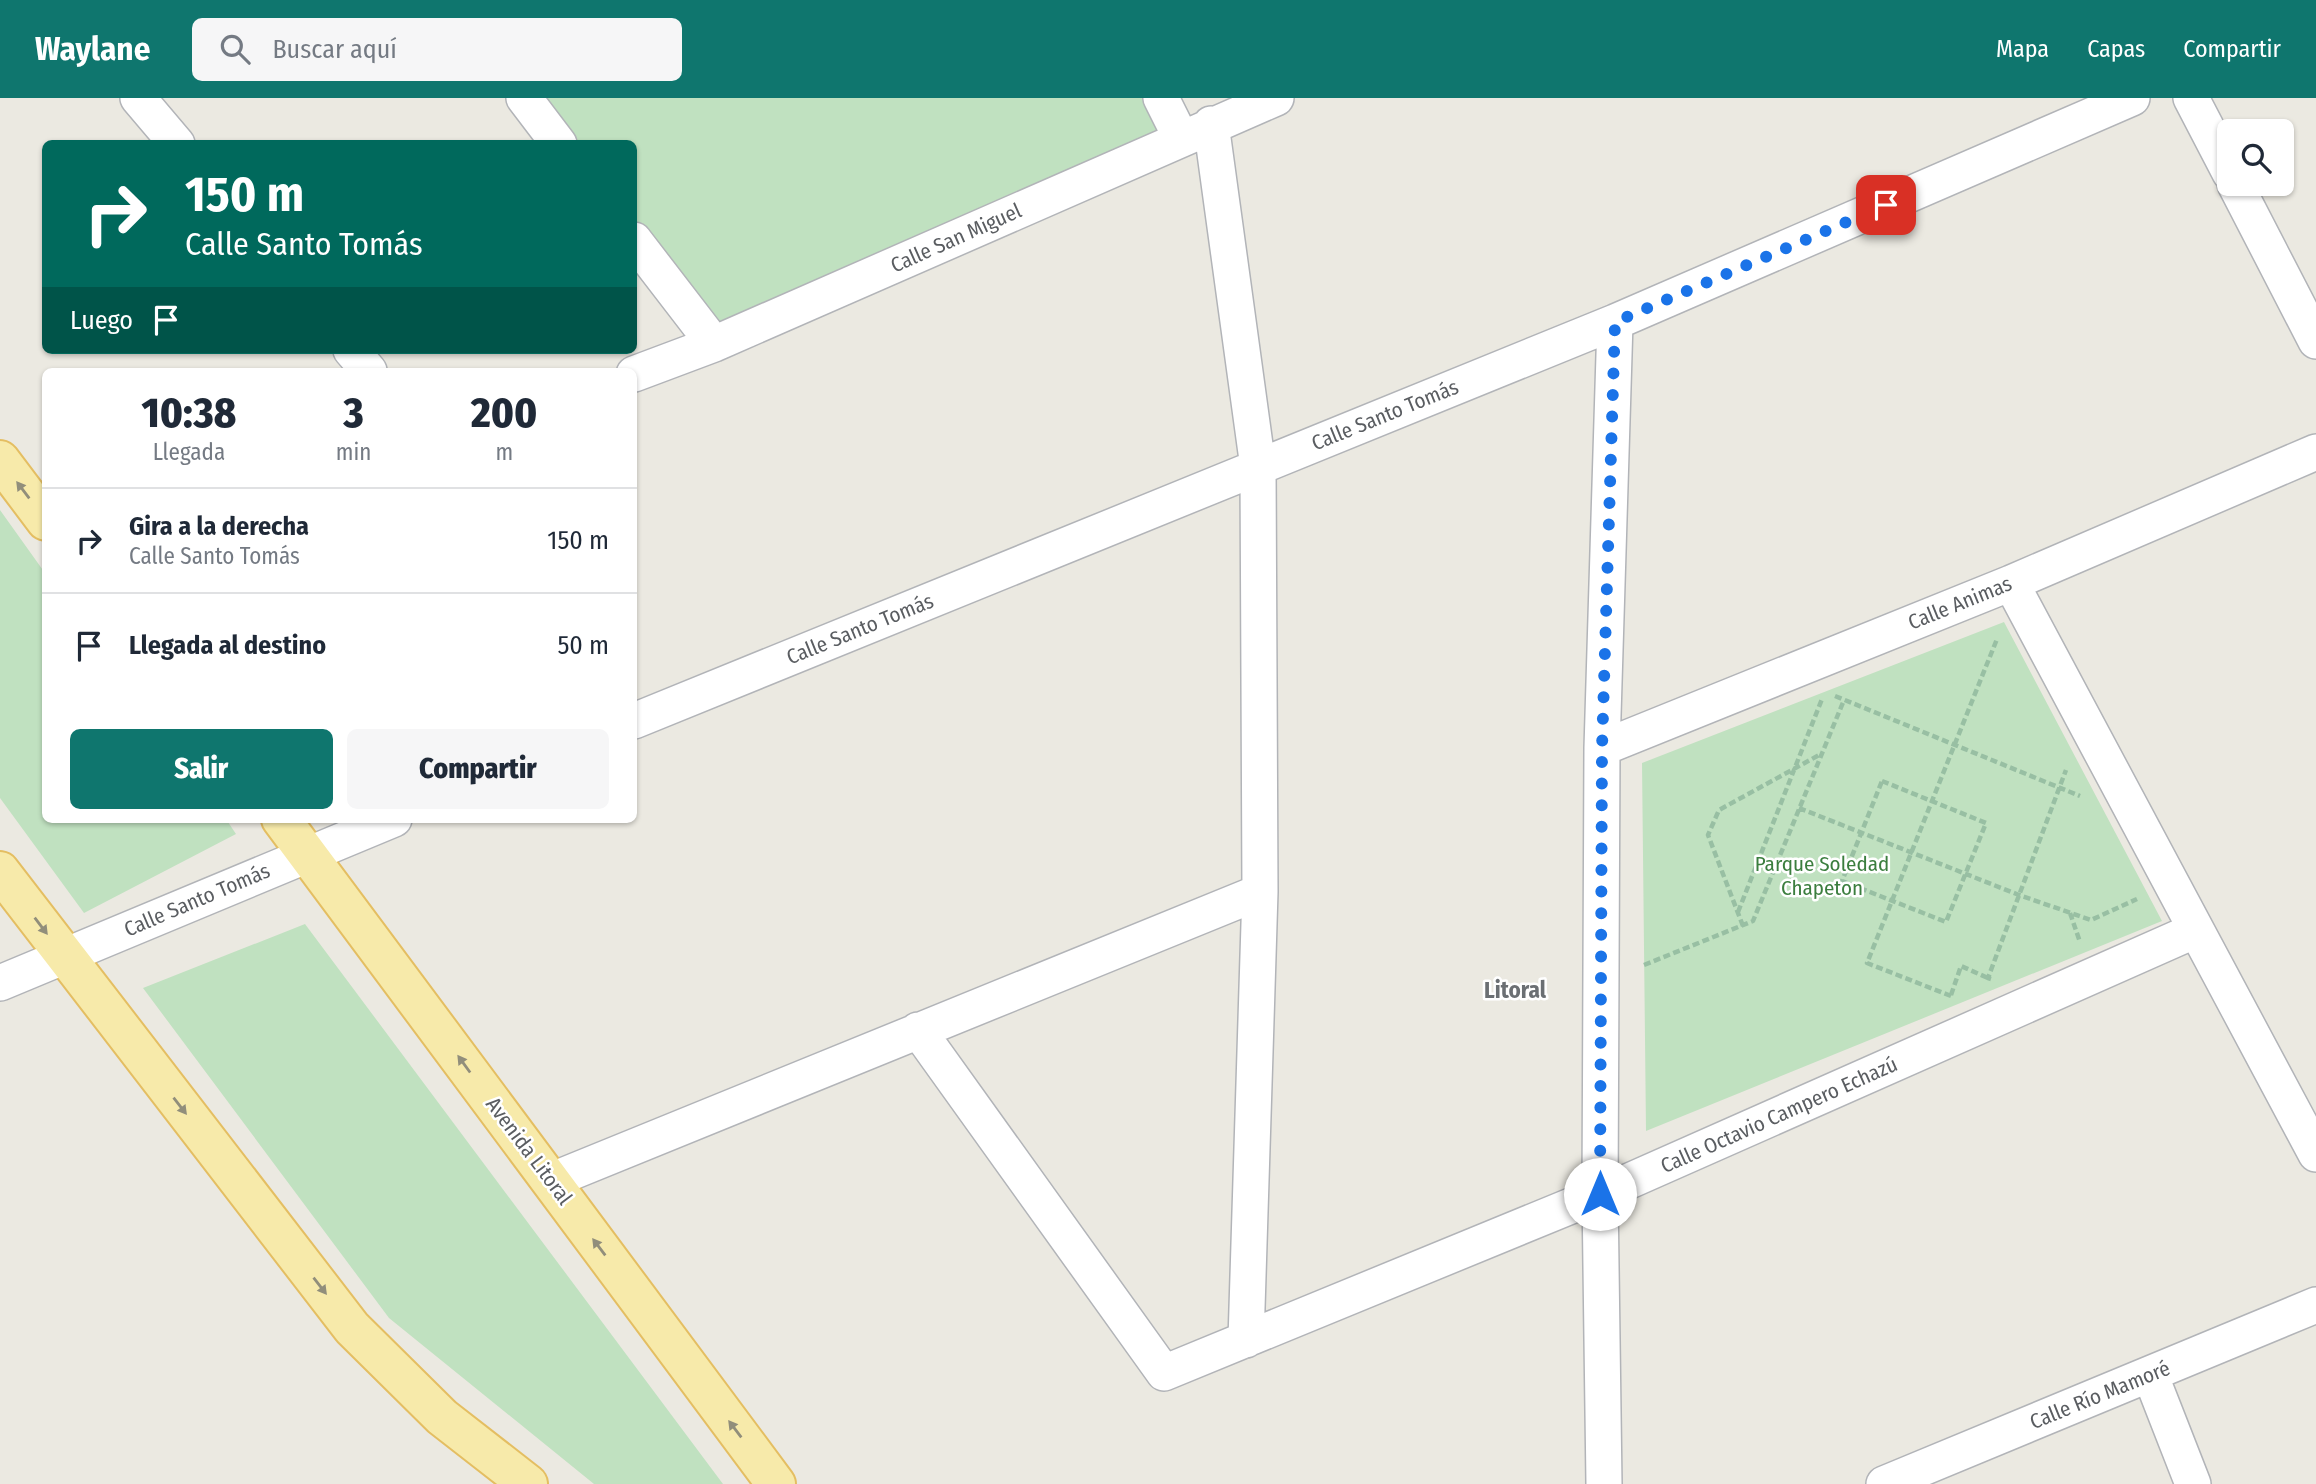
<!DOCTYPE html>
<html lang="es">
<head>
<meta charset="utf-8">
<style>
	body { margin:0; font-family:"Fira Sans Condensed",sans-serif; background:#f6f6f7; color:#1f2937; height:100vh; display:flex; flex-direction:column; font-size:26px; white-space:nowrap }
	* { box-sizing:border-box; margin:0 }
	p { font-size:23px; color:#747a83 }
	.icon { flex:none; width:38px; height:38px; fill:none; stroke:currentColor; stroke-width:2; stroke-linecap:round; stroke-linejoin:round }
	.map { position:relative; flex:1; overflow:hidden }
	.sheet { position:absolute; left:42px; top:270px; width:595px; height:455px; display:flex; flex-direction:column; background:#fff; border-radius:10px; box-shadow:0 2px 5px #0004 }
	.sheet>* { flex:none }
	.top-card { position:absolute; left:42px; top:42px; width:595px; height:214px; border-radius:10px; box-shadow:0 2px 5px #0004; background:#00695c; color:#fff; overflow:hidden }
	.buttons { position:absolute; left:2217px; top:21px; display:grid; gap:14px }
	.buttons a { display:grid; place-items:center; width:77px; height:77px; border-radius:10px; background:#fff; box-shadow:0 2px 5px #0004; font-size:35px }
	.pin { position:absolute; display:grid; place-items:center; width:60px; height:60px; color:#fff; margin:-30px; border-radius:14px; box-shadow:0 4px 10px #0006 }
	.me { position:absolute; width:77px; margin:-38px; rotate:0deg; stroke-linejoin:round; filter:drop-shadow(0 0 5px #0008) }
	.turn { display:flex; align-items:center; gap:24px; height:147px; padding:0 28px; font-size:32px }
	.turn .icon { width:91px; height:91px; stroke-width:2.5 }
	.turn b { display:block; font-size:49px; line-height:60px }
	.then { display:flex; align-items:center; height:66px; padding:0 28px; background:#0003; gap:14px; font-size:26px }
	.eta { display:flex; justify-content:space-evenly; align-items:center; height:119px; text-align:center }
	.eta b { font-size:42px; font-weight:800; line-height:49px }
	.primary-button { display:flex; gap:14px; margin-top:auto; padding:14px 28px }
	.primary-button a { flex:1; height:80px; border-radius:10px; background:#0f766e; color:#fff; font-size:28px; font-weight:800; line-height:80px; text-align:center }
	.primary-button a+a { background:#f6f6f7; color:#1f2937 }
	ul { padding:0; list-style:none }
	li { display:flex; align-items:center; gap:21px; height:105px; padding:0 28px; border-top:2px solid #e0e1e3 }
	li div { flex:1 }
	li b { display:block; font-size:26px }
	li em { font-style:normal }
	header { display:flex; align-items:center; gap:42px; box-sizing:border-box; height:98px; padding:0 35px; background:#0f766e; color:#fff }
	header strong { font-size:33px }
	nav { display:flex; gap:38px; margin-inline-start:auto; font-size:24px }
	.search { width:490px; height:63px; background:#f6f6f7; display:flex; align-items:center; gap:18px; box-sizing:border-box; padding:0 24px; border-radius:10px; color:#747a83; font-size:26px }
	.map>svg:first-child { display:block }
	.green { fill:#c0e1c0 }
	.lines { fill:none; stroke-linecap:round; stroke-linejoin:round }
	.street-casing { stroke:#b2b4b8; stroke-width:38 }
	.primary-casing { stroke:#e4be62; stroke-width:42 }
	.path { stroke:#98bfa3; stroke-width:4.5; stroke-dasharray:7 3.5; stroke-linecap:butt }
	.street { stroke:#fff; stroke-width:35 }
	.primary { stroke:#f7eaaa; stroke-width:38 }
	.oneway { fill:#918e7b }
	.route { stroke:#1a73e8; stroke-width:12; stroke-dasharray:0 21.6 }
	.labels { text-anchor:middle; stroke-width:5; stroke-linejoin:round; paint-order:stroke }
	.street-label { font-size:21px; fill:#5a5d61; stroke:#fff }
	.park-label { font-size:21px; fill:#3b7e3e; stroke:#fff }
	.neighbourhood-label { font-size:23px; font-weight:bold; fill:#6b6f73; stroke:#fff }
</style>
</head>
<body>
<header>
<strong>Waylane</strong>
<div class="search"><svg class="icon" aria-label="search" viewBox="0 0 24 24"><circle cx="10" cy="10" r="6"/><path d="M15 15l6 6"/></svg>Buscar aquí</div>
<nav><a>Mapa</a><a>Capas</a><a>Compartir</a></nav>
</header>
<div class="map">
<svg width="2316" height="1386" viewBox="0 0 2316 1386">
	<rect width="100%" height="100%" fill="#ebe9e1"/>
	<!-- green -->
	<path class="green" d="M 535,0 L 1142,0 L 1161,40 L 716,234 L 634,127 L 634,46 L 570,45 Z
		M 0,412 L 45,475 L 46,721 L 226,721 L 236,736 L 84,815 L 0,700 Z
		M 2004,524 L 2162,823 L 1646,1033 L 1642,665 Z
		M 305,826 L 723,1386 L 594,1386 L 389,1220 L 143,890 Z"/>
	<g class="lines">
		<!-- street casing -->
		<g class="street-casing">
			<path id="street" d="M 138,0 L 177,46
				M 524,0 L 559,46
				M 1161,0 L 1181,40
				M 2191,0 L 2230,75
				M 1211,26 L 1258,369 L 1260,794 L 1246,1242
				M 2235,86 L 2316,243
				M 634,142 L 714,246
				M 351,252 L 369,273
				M 634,276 L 714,246 L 1276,0
				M 2011,485 L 2316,1056
				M 634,623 L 1615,224 L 2132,0
				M 1602,650 L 2011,485 L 2316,354
				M 0,885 L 394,721
				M 918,932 L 1164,1275 L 1600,1096 L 2196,832
				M 550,1083 L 1260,794
				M 2150,1276 L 2193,1386
				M 1604,1386 L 1600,1096 L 1602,650 L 1615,224
				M 1884,1386 L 2316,1207"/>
		</g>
		<!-- primary casing -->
		<g class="primary-casing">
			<path id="primary" d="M 0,362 L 46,423
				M 281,721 L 776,1386
				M 0,773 L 352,1230 L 442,1319 L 528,1386"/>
		</g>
		<!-- path -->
		<path class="path" d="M 1835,598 L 2080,698
			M 1882,683 L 1986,725 L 1946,824 L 1842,783 Z
			M 1799,710 L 2019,797 L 2091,822 L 2137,801
			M 1738,814 L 1822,601
			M 2070,815 L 2080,844
			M 1743,828 L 1708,737 L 1719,712 L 1821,656
			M 1644,867 L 1753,823 L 1844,602
			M 1991,881 L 1988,880 L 2066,672
			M 1951,897 L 1961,868 L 1988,880
			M 1951,898 L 1867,865 L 1997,541"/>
		<!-- street -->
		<use href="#street" class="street"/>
		<!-- primary -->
		<use href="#primary" class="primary"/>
	</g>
	<!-- one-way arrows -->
	<defs><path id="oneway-solid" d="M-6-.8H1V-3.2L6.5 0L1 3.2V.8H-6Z" transform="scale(1.75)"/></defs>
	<g class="oneway">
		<use href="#oneway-solid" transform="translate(23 392) rotate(-127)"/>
		<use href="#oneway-solid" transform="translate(41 828) rotate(53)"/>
		<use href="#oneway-solid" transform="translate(464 966) rotate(-126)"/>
		<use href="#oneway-solid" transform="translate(180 1008) rotate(52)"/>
		<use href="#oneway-solid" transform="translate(599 1149) rotate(-127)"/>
		<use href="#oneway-solid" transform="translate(320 1188) rotate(52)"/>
		<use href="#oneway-solid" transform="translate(735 1331) rotate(-127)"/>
	</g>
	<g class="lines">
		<!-- route -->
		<path class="route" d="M 1600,1096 L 1602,650 L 1615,224 L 1886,107"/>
	</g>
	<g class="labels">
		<!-- street labels -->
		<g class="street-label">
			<text transform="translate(956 140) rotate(-24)" y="7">Calle San Miguel</text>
			<text transform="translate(1385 317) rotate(-22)" y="7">Calle Santo Tomás</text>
			<text transform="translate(1960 505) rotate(-22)" y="7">Calle Animas</text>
			<text transform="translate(860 531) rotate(-22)" y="7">Calle Santo Tomás</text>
			<text transform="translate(197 802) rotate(-23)" y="7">Calle Santo Tomás</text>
			<text transform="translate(1779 1017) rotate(-24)" y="7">Calle Octavio Campero Echazú</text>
			<text transform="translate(529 1053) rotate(53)" y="7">Avenida Litoral</text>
			<text transform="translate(2100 1297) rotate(-22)" y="7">Calle Río Mamoré</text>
		</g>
		<!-- park labels -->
		<g class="park-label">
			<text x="1822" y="773">Parque Soledad<tspan x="1822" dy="24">Chapeton</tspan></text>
		</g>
		<!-- neighbourhood labels -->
		<g class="neighbourhood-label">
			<text x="1515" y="900">Litoral</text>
		</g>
	</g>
</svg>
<div class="buttons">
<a><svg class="icon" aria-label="search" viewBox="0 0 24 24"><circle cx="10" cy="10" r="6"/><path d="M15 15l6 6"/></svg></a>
</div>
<div class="pin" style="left:1886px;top:107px;background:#d93025"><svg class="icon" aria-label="arrive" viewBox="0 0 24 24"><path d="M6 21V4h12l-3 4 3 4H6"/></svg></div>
<svg class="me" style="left:1600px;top:1096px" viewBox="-20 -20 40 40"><circle r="19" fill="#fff"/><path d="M0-13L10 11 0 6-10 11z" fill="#1a73e8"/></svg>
<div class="top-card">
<div class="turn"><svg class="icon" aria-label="right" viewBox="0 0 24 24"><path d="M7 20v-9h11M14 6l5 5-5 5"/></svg><div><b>150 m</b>Calle Santo Tomás</div></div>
<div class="then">Luego<svg class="icon" aria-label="arrive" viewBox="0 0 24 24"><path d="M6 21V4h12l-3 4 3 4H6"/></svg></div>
</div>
<section class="sheet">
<div class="eta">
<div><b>10:38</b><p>Llegada</p></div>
<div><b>3</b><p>min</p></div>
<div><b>200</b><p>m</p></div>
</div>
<ul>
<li><svg class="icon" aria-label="right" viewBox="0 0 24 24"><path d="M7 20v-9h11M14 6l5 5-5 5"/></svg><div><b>Gira a la derecha</b><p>Calle Santo Tomás</p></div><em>150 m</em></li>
<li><svg class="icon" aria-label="arrive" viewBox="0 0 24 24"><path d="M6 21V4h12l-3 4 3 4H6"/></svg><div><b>Llegada al destino</b></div><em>50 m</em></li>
</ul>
<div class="primary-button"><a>Salir</a><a>Compartir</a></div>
</section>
</div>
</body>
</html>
